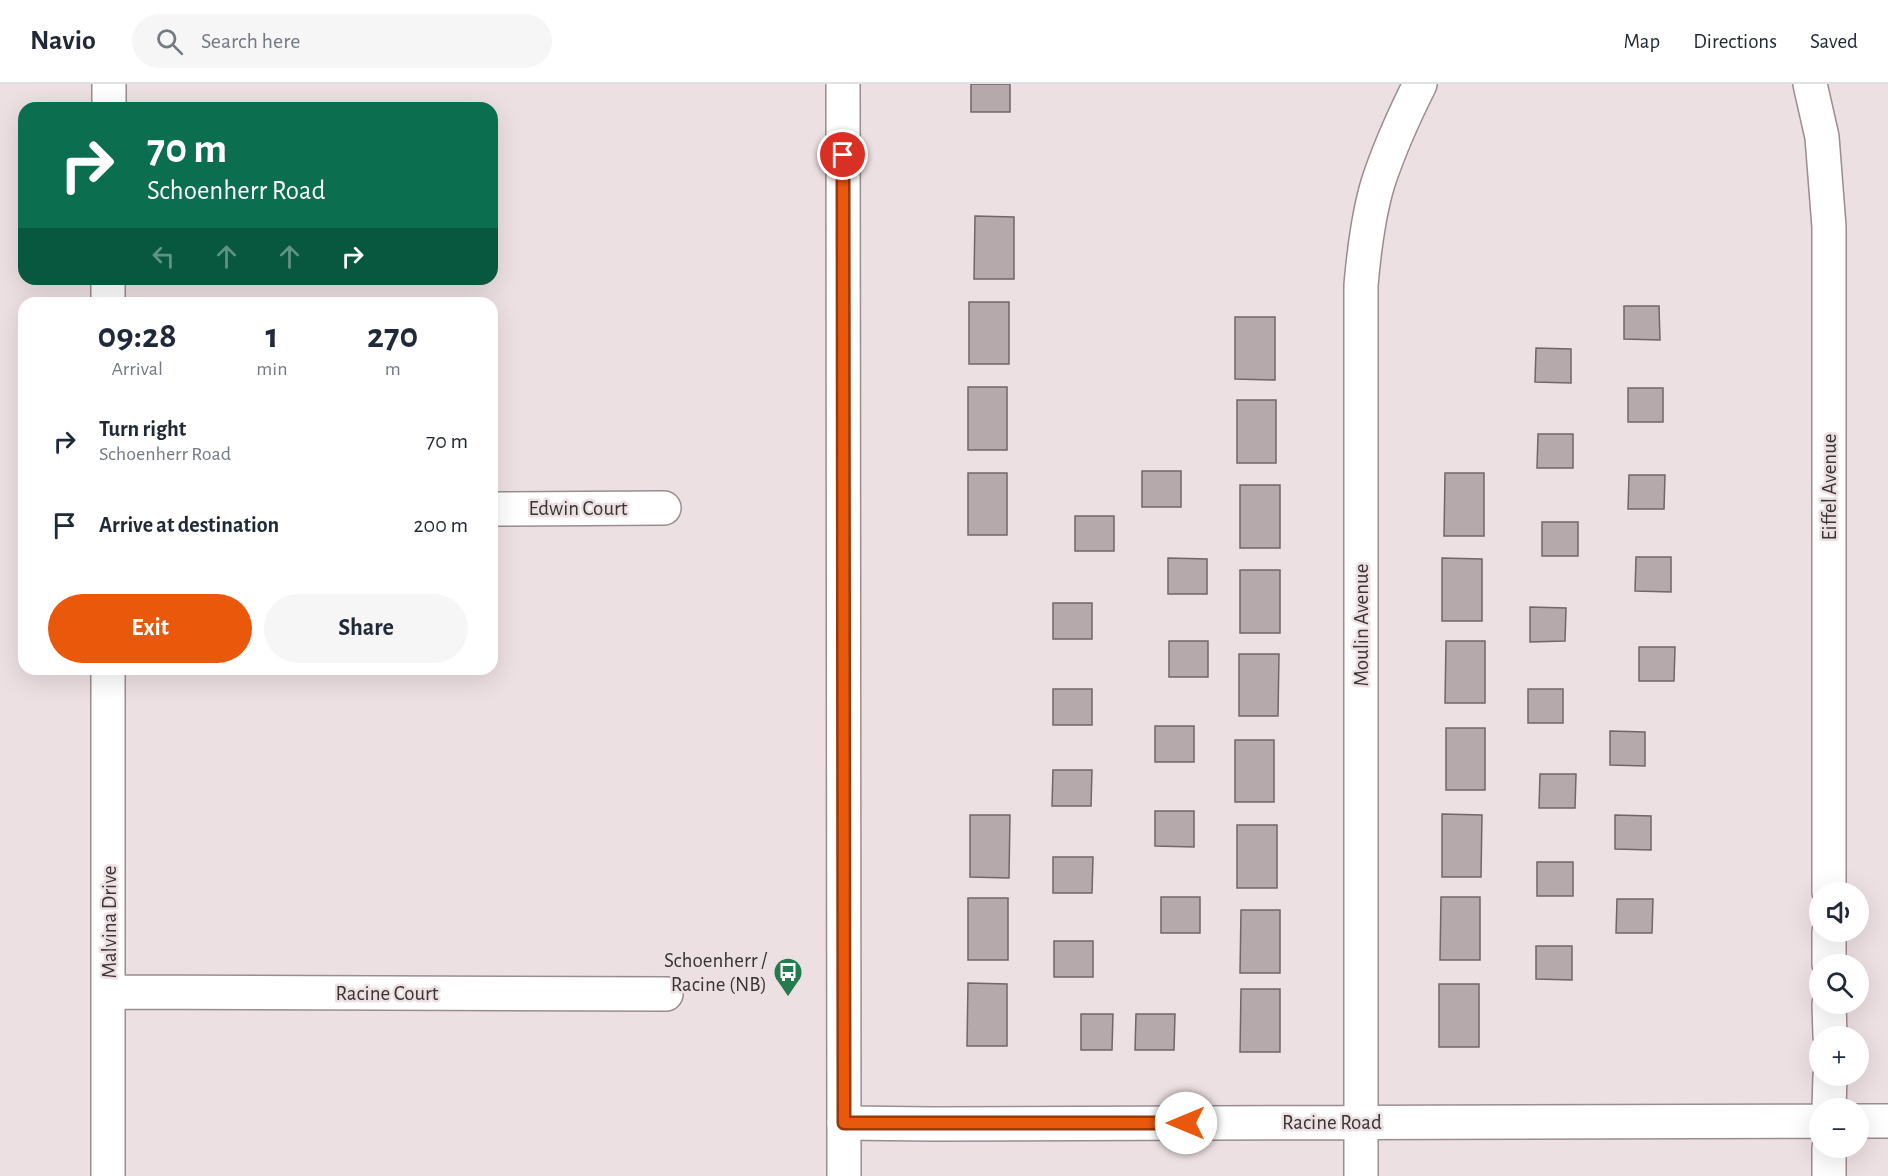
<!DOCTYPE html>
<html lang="en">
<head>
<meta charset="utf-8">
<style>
	body { margin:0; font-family:"Alegreya Sans",sans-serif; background:#f6f6f7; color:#1f2937; height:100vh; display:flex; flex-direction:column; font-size:22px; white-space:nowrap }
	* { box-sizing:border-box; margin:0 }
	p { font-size:20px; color:#747a83 }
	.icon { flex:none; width:33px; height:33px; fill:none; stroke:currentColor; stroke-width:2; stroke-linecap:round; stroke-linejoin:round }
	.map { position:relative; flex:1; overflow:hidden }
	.side { position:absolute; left:18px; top:213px; width:480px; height:378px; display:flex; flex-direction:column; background:#fff; border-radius:18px; box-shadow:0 6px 24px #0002 }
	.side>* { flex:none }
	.top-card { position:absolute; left:18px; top:18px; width:480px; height:183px; border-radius:18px; box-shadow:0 6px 24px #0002; background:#0b6e4f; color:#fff; overflow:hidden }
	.controls { position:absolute; left:1809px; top:798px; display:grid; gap:12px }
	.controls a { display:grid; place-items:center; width:60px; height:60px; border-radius:50%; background:#fff; box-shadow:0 6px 24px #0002; font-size:30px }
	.pin { position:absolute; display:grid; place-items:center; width:51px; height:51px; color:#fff; margin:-26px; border:3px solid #fff; border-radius:50%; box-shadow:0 2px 6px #0007 }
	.me { position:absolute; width:66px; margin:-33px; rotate:270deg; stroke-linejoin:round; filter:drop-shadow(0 0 4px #0008) }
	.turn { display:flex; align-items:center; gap:21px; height:126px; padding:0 30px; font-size:27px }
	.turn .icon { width:78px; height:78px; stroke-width:2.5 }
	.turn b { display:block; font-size:42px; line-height:51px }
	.lanes { display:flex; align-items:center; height:57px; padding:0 30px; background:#0003; justify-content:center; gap:30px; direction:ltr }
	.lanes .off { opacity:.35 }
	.eta { display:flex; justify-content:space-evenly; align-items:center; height:102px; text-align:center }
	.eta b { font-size:36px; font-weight:600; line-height:42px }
	.button { display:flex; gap:12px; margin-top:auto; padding:12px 30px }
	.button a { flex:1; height:69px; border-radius:36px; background:#ea580c; color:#fff; font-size:24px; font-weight:600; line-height:69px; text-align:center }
	.button a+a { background:#f6f6f7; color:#1f2937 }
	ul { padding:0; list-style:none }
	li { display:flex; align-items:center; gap:18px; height:84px; padding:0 30px }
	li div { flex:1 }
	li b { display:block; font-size:22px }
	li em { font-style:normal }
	header { display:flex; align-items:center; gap:36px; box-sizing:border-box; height:84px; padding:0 30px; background:#fff; border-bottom:2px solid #e0e1e3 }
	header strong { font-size:28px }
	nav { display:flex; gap:33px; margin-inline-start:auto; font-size:21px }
	.search { width:420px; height:54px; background:#f6f6f7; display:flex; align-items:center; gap:15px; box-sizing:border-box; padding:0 21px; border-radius:33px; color:#747a83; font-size:22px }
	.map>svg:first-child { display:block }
	.building { fill:#b5a9ab; stroke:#716668; stroke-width:1.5 }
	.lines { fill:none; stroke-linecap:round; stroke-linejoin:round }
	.minor-casing { stroke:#998d8f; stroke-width:36 }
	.secondary-casing { stroke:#998d8f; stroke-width:36 }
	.minor { stroke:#fff; stroke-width:33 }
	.secondary { stroke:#fff; stroke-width:33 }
	.route-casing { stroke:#983908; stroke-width:15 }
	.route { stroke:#ea580c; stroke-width:10 }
	.labels { text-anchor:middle; stroke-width:5; stroke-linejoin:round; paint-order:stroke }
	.street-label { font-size:21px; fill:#3a3535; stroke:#ede0e2 }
	.poi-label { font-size:21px; fill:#3a3535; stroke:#ede0e2; text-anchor:end }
</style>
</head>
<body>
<header>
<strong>Navio</strong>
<div class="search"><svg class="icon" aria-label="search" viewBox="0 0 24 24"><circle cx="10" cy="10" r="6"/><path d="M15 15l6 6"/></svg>Search here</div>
<nav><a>Map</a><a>Directions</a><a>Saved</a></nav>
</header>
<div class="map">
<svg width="1888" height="1092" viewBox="0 0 1888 1092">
	<rect width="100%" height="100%" fill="#ede0e2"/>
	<!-- building -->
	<path class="building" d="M 971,0 L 1010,0 L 1010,28 L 971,28 Z
		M 975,132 L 1014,133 L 1014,195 L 974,195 Z
		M 969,218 L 1009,218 L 1009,280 L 969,280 Z
		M 1624,222 L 1659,222 L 1660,256 L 1624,255 Z
		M 1235,233 L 1275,233 L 1275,296 L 1235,295 Z
		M 1536,264 L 1571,265 L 1571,299 L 1535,298 Z
		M 968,303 L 1007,303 L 1007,366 L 968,366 Z
		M 1628,304 L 1663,304 L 1663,338 L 1628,338 Z
		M 1237,316 L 1276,316 L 1276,379 L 1237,379 Z
		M 1538,350 L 1573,350 L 1573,384 L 1537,384 Z
		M 1142,387 L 1181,387 L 1181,423 L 1142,423 Z
		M 968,389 L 1007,389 L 1007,451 L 968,451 Z
		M 1445,389 L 1484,389 L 1484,452 L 1444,452 Z
		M 1629,391 L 1665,391 L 1664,425 L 1628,425 Z
		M 1240,401 L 1280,401 L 1280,464 L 1240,464 Z
		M 1075,432 L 1114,432 L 1114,467 L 1075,467 Z
		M 1542,438 L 1578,438 L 1578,472 L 1542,472 Z
		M 1636,473 L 1671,473 L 1671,508 L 1635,507 Z
		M 1168,474 L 1207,475 L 1207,510 L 1168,510 Z
		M 1442,474 L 1482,475 L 1482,537 L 1442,537 Z
		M 1240,486 L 1280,486 L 1280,549 L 1240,549 Z
		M 1053,519 L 1092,519 L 1092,555 L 1053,555 Z
		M 1530,523 L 1566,524 L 1565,557 L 1530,558 Z
		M 1169,557 L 1208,557 L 1208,593 L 1169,593 Z
		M 1446,557 L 1485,557 L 1485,619 L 1445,619 Z
		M 1639,563 L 1675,563 L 1674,597 L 1639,597 Z
		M 1239,570 L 1279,570 L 1278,632 L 1239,632 Z
		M 1053,605 L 1092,605 L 1092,641 L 1053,641 Z
		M 1528,605 L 1563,605 L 1563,639 L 1528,639 Z
		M 1155,642 L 1194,642 L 1194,678 L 1155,678 Z
		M 1446,644 L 1485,644 L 1485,706 L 1446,706 Z
		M 1610,647 L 1645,648 L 1645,682 L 1610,681 Z
		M 1235,656 L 1274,656 L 1274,718 L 1235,718 Z
		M 1053,686 L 1092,686 L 1091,722 L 1052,722 Z
		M 1540,690 L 1576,690 L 1575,724 L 1539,724 Z
		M 1155,727 L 1194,727 L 1194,763 L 1155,762 Z
		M 1442,730 L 1482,731 L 1481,793 L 1442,793 Z
		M 970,731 L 1010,731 L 1009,794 L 970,793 Z
		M 1615,731 L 1651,732 L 1651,766 L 1615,765 Z
		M 1237,741 L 1277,741 L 1277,804 L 1237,804 Z
		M 1053,773 L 1093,773 L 1092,809 L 1053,809 Z
		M 1537,778 L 1573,778 L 1573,812 L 1537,812 Z
		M 1161,813 L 1200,813 L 1200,849 L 1161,849 Z
		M 1441,813 L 1480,813 L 1480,876 L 1440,876 Z
		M 968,814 L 1008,814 L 1008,876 L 968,876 Z
		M 1617,815 L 1653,815 L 1652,849 L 1616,849 Z
		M 1241,826 L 1280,826 L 1280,889 L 1240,889 Z
		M 1054,857 L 1093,857 L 1093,893 L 1054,893 Z
		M 1536,862 L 1572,862 L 1572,896 L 1536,895 Z
		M 968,899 L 1007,900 L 1007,962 L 967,962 Z
		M 1439,900 L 1479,900 L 1479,963 L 1439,963 Z
		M 1241,905 L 1280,905 L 1280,968 L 1240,968 Z
		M 1081,930 L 1113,930 L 1112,966 L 1081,966 Z
		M 1136,930 L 1175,930 L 1174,966 L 1135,966 Z"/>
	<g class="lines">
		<!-- minor casing -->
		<g class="minor-casing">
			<path id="minor" d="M 1810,0 L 1822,53 L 1829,143 L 1829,808
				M 109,24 L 109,0
				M 108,195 L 108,219
				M 492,425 L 664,424
				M 1829,848 L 1829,880
				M 108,908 L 666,910
				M 1829,920 L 1830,952
				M 1829,1024 L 1830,992
				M 1858,1037 L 1888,1037
				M 844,1039 L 933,1040 L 1820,1037
				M 108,1092 L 108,585
				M 1361,1092 L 1361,201 C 1364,167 1368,132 1378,99 C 1389,65 1404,32 1420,0
				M 1829,1092 L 1829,1064"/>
		</g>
		<!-- secondary casing -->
		<g class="secondary-casing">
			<path id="secondary" d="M 843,0 L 844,1092"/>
		</g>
		<!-- minor -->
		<use href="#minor" class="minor"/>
		<!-- secondary -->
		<use href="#secondary" class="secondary"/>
	</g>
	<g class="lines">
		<!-- route casing -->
		<g class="route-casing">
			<path id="route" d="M 843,71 L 844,1039 L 1186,1039"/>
		</g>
		<!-- route -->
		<use href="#route" class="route"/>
	</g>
	<!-- icons -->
	<defs>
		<g id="bus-pin" transform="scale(1.5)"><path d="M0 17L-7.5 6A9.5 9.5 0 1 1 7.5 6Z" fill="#267b4e" stroke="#ede0e2"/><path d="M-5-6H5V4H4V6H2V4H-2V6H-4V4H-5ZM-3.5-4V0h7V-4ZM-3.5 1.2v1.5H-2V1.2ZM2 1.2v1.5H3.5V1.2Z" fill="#fff"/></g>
	</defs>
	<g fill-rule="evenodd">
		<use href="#bus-pin" x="788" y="888"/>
	</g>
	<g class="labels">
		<!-- street labels -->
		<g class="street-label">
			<text transform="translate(1829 403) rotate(-90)" y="7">Eiffel Avenue</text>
			<text x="578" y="431">Edwin Court</text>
			<text transform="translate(1361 541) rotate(-90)" y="7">Moulin Avenue</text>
			<text transform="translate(109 838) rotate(-90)" y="7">Malvina Drive</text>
			<text x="387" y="916">Racine Court</text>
			<text x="1332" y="1045">Racine Road</text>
		</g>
		<!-- poi labels -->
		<g class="poi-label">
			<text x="767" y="883">Schoenherr /<tspan x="767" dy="24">Racine (NB)</tspan></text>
		</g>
	</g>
</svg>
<div class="controls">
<a><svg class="icon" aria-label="sound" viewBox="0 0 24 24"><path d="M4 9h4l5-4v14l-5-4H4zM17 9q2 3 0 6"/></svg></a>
<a><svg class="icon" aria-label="search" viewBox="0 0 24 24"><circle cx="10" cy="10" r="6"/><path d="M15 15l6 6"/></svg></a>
<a>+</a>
<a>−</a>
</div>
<div class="pin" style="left:843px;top:71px;background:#d93025"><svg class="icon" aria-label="arrive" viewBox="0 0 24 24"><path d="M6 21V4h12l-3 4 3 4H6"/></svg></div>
<svg class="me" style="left:1186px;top:1039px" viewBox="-20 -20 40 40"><circle r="19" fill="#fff"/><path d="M0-13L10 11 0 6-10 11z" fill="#ea580c"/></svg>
<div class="top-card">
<div class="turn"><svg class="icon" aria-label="right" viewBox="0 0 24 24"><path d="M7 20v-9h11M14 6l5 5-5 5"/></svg><div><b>70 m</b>Schoenherr Road</div></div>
<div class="lanes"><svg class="icon off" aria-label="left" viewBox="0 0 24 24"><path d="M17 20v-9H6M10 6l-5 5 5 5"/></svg><svg class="icon off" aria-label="ahead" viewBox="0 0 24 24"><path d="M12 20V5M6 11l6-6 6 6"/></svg><svg class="icon off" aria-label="ahead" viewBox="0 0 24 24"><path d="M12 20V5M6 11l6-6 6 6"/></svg><svg class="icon" aria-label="right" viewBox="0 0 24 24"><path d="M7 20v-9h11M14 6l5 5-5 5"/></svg></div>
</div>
<section class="side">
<div class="eta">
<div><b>09:28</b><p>Arrival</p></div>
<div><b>1</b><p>min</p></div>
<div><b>270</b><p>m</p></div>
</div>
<ul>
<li><svg class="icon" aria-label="right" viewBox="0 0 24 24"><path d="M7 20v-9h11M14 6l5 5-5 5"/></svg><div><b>Turn right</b><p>Schoenherr Road</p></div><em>70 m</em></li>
<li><svg class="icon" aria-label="arrive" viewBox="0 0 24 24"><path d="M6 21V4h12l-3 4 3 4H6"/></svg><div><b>Arrive at destination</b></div><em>200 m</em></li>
</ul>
<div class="button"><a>Exit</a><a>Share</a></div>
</section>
</div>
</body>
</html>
